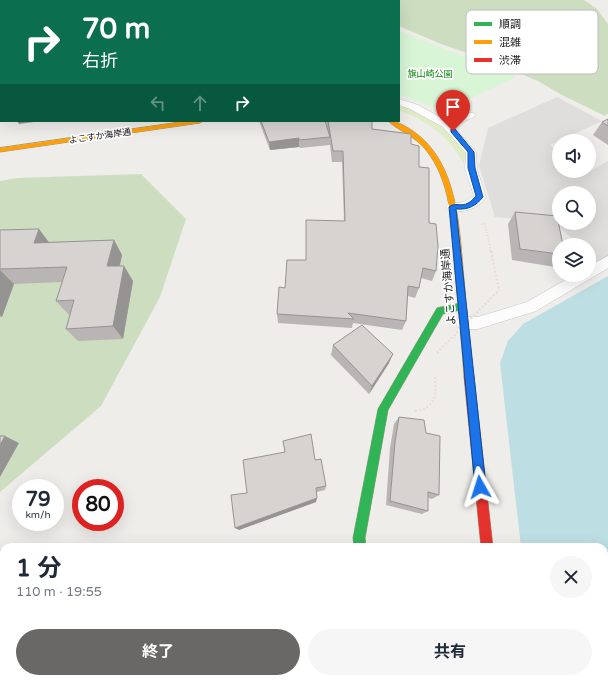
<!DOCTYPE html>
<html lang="ja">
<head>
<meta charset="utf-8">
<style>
	body { margin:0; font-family:"Varela Round","Noto Sans JP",sans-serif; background:#f6f6f7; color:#1f2937; height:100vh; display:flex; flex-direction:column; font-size:15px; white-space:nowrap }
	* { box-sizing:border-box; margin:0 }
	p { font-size:13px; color:#747a83 }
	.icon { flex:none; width:22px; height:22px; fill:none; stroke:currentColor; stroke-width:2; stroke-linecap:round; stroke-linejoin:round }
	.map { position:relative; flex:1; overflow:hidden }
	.details { position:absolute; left:0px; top:543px; width:608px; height:140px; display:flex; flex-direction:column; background:#fff; border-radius:12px 12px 0 0; box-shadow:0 4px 16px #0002 }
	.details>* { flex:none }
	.banner { position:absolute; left:0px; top:0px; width:400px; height:122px; box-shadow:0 4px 16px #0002; background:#0b6e4f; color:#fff; overflow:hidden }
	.controls { position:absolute; left:552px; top:134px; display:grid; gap:8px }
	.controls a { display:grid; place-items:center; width:44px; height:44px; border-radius:50%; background:#fff; box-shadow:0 4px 16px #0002; font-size:20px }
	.speed { position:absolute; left:12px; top:479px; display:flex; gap:8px; font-size:20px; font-weight:700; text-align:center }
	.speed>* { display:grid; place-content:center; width:52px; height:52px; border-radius:50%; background:#fff; box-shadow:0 4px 16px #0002; line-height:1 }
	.speed small { font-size:10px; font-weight:400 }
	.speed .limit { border:6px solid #d22; background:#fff; color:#111 }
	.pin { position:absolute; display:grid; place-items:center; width:34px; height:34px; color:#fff; margin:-41px -17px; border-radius:50% 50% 50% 0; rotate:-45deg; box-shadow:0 0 4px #0007 }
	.pin .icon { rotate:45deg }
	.me { position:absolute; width:44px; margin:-22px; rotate:354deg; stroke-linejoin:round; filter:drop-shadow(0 0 3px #0008) }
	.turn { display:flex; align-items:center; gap:14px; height:84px; padding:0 16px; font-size:18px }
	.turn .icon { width:52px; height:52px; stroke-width:2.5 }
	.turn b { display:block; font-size:28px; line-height:34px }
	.lanes { display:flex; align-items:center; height:38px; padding:0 16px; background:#0003; justify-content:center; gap:20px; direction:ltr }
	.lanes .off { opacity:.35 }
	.round { display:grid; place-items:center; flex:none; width:42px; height:42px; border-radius:21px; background:#f6f6f7 }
	.headline { display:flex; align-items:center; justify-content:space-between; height:68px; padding:0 16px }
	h1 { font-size:24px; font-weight:700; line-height:30px }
	.cta { display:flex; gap:8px; margin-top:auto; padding:8px 16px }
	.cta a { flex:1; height:46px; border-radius:24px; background:#696867; color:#fff; font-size:16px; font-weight:700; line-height:46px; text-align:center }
	.cta a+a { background:#f6f6f7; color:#1f2937 }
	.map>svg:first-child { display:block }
	.grass { fill:#deecc8 }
	.forest { fill:#ccdebf }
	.park { fill:#d8f5d6 }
	.parking { fill:#dfdedd; fill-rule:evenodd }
	.water { fill:#bddee3 }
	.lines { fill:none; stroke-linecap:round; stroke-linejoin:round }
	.lane-casing { stroke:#c8c7c6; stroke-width:1 }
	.street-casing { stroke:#c8c7c6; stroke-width:1 }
	.fast-casing { stroke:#9a9a80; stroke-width:1 }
	.slow-casing { stroke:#9a9a80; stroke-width:1 }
	.jam-casing { stroke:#9a9a80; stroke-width:1 }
	.path-far1 { stroke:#ecdbdb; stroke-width:2; stroke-dasharray:1.5 1.5; stroke-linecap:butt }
	.path { stroke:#ecdbdb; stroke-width:2.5; stroke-dasharray:2 2; stroke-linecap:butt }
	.lane { fill:#fdfcfc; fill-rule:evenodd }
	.street { fill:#fdfcfc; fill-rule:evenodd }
	.fast { fill:#30b455; fill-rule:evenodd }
	.slow { fill:#ff9f0a; fill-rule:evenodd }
	.jam { fill:#e5322d; fill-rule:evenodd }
	.path-bridge { stroke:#ecdbdb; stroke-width:2.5; stroke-dasharray:2 2; stroke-linecap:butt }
	.wall { fill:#b8b5b4 }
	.shaded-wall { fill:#969492 }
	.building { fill:#d6d3d1; stroke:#969492 }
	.route { fill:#1a73e8; stroke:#114b97 }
	.labels { text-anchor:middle; stroke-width:3.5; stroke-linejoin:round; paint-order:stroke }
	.far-park-label { font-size:9px; fill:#09850b; stroke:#fff }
	.far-street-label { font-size:9px; fill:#212121; stroke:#fff }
	.street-label { font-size:11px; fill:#212121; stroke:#fff }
	.key { fill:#fff; stroke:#bcbcbc; stroke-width:1 }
	.key-label { font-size:11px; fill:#212121 }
</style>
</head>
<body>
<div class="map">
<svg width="608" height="683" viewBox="0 0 608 683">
	<rect width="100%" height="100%" fill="#efedea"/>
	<!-- grass -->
	<path class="grass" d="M 399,105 C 425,113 452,129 466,153 L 464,164 C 448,135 429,122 399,110 Z"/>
	<!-- forest -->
	<path class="forest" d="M 378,0 L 584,0 L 597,9 L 608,24 L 608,113 L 605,116 L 560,94 L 538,81 L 485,59 L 441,44 L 399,26 L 399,1 Z
		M 141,174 L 186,219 L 160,297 L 101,406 L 0,492 L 0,181 L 17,178 Z"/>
	<!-- park -->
	<path class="park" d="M 399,31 L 516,77 L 444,111 L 399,94 Z"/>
	<!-- parking -->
	<path class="parking" d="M 557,97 L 602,121 L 550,145 L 559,152 L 559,171 L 589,172 L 608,161 L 608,256 L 598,262 L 589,254 L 589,245 L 579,245 L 554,222 L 495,217 L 479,166 L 488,128 ZM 559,193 L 589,193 L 589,223 L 559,223 Z"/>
	<!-- water -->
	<path class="water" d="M 79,0 L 373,0 L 79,1 Z
		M 608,276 L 608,644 L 604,643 L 604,547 L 521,547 L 500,363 L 508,341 L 523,324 Z"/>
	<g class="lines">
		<!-- lane casing -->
		<g class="lane-casing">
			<path id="lane" d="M 399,99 L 418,105 L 447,121 L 466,113 L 474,113 L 475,115 L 474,117 L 453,126 L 476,152 L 477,169 L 486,197 C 479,209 461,214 448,210 L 446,207 L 448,204 L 464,202 L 474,196 L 465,169 L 466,153 L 443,127 L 410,109 L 399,105 Z
				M 608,256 L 608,268 L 536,311 L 478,329 L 463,329 L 458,327 L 456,323 L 458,319 L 463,317 L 478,317 L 527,302 L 574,275 L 589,275 L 589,266 Z"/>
		</g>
		<!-- street casing -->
		<g class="street-casing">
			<path id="street" d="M 0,46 L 1,46 L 1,54 L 0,54 Z
				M 360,679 L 392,679 L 392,683 L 360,683 Z"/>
		</g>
		<!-- fast casing -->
		<g class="fast-casing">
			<path id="fast" d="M 462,303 L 465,305 L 466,307 L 465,309 L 443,314 L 388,410 L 365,538 L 366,547 L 354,547 L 353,538 L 378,409 L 437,308 Z
				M 494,679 L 508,679 L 508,683 L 494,683 Z"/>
		</g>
		<!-- slow casing -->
		<g class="slow-casing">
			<path id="slow" d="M 187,121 L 203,121 L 200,123 L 0,152 L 0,148 Z
				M 388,121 C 398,121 405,126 413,131 C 459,163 459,228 464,279 C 466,307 470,335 472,364 L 474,377 L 472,380 L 469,381 L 466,380 L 464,377 C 462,346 459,314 456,283 C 452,240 455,186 426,150 C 416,137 400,132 388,121 Z"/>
		</g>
		<!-- jam casing -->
		<g class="jam-casing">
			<path id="jam" d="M 469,373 L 472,374 L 474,377 L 493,547 L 481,547 L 464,377 L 466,374 Z"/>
		</g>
		<!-- path-far1 -->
		<path class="path-far1" d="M 481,224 L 485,224 L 491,252"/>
		<!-- path -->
		<path class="path" d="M 491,251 L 499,290
			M 415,411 C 437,407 436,396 435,377"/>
		<!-- lane -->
		<use href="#lane" class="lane"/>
		<!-- street -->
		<use href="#street" class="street"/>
		<!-- fast -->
		<use href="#fast" class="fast"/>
		<!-- slow -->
		<use href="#slow" class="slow"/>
		<!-- jam -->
		<use href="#jam" class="jam"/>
		<!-- path-bridge -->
		<path class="path-bridge" d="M 437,353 L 499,290"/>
	</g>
	<!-- wall -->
	<path class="wall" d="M 608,119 L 608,145 L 593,135 L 602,122 Z
		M 259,121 L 325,121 L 327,129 L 326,121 L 372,121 L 372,129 L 411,144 L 419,167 L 429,223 L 436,271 L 432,281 L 421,278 L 419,288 L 415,298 L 408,296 L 406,321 L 402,330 L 353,323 L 352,328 L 278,323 L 277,314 L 285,288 L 306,260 L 344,221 L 342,162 L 332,162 L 330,145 L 300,148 L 299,147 L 270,150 Z
		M 515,212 L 559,245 L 559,263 L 555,267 L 512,260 L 508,224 Z
		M 0,230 L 49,242 L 114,240 L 122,255 L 120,266 L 124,266 L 133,281 L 123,339 L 78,341 L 66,329 L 70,314 L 69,315 L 56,301 L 62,282 L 14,284 L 2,317 L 0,317 Z
		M 333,345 L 389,363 L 369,394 L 331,355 Z
		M 399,417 L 426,433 L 439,495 L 432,499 L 428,498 L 428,511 L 422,514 L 386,505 L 390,448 L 394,424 Z
		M 315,460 L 326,486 L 325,490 L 317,492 L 316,502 L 239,530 L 247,493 Z
		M 604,649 L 608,649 L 608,683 L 541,683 L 541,679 L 604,679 Z
		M 401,679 L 453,679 L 453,683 L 401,683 Z"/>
	<!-- shaded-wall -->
	<path class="shaded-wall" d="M 17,121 L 41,121 L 19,124 Z
		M 299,138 L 299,147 L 270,150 L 269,142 Z
		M 39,229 L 51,245 L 34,243 Z
		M 114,240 L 122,255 L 116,281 L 107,266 Z
		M 124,266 L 133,281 L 123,339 L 113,326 Z
		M 0,270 L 14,284 L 2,317 L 0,315 Z
		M 393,354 L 389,363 L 369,394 L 372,386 Z
		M 5,436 L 19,443 L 0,477 L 0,445 Z
		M 317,498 L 316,502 L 239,530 L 235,528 Z"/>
	<!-- building -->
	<path class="building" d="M 608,119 L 608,126 L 602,122 Z
		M 261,121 L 325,121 L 330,137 L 299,140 L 299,138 L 269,142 Z
		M 328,121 L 372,121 L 372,129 L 411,134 L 411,144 L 419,146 L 419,167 L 429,168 L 429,223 L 436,224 L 438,246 L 436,271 L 423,268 L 419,288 L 408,286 L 406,321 L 348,313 L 354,319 L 277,314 L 279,287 L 285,288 L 287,260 L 306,260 L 306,220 L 345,221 L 343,151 L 333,151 Z
		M 515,212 L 557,216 L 563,245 L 559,245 L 559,254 L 520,249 Z
		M 39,229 L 34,243 L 114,240 L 107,266 L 124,266 L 113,326 L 66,329 L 74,300 L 56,301 L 67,267 L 0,269 L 0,230 Z
		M 362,325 L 393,354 L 372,386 L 333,345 Z
		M 399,417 L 424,420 L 426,433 L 440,436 L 439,495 L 428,492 L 428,511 L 390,501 L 395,442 Z
		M 311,434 L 315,460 L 321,459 L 326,486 L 316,488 L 317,498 L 235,528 L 231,495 L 247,493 L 243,460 L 285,452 L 283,441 Z
		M 0,436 L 5,436 L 0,445 Z
		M 604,652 L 608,652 L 608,683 L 555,683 L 554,679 L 604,679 Z
		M 406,679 L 453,679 L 453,683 L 407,683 Z"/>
	<!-- route -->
	<path class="route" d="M 451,129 L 455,129 L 474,152 L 475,168 L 483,197 C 476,206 468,210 456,209 L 486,487 L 484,491 L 480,493 L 476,491 L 475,487 L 449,207 C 454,202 462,207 468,203 C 471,202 474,198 476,196 L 468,168 L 468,152 L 451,132 Z"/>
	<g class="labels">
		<!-- far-park labels -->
		<g class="far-park-label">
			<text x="430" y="77">旗山崎公園</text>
		</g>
		<!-- far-street labels -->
		<g class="far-street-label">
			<text transform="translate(100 136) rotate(-8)" y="3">よこすか海岸通</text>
		</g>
		<!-- street labels -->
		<g class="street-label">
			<text transform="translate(448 287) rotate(-95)" y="4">よこすか海岸通</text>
		</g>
	</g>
	<!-- legend -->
	<rect x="466" y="10" width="132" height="64" rx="6" class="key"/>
	<rect x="474" y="22" width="18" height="4" fill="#30b455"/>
	<rect x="474" y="40" width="18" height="4" fill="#ff9f0a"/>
	<rect x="474" y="58" width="18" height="4" fill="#e5322d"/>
	<g class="key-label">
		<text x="499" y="28">順調</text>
		<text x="499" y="46">混雑</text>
		<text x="499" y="64">渋滞</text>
	</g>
</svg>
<div class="controls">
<a><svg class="icon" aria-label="sound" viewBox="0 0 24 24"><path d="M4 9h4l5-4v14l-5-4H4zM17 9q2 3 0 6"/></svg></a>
<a><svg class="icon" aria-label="search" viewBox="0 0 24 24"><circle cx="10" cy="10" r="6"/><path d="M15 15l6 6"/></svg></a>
<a><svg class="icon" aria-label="layers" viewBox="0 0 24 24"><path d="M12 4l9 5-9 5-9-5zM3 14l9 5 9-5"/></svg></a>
</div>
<div class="speed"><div>79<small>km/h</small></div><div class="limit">80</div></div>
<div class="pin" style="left:453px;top:131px;background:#d93025"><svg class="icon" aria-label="arrive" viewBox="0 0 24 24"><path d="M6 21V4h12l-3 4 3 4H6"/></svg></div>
<svg class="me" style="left:480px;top:487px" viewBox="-20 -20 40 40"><path d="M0-17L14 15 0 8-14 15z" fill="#1a73e8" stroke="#fff" stroke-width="4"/></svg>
<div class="banner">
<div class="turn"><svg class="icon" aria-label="right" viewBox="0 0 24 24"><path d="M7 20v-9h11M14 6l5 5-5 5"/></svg><div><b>70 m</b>右折</div></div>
<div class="lanes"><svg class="icon off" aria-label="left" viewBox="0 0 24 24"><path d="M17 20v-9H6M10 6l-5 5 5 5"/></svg><svg class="icon off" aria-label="ahead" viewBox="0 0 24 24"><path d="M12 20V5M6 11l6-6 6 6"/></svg><svg class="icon" aria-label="right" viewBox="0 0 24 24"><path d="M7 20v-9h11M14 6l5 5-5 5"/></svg></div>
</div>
<section class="details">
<div class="headline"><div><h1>1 分</h1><p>110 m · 19:55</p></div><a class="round"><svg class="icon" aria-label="close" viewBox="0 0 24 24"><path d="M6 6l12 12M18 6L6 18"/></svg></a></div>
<div class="cta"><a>終了</a><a>共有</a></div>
</section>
</div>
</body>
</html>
